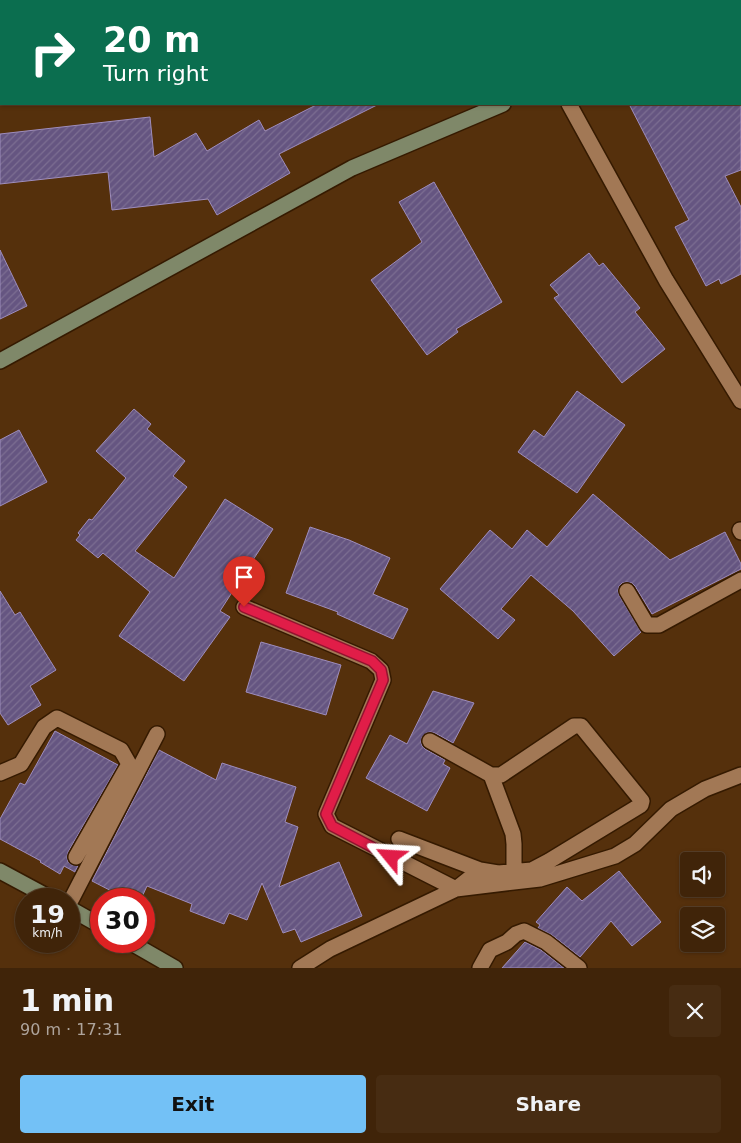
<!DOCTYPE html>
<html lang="en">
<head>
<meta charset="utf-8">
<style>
	body { margin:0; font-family:"DejaVu Sans",sans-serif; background:#472c12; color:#f1f3f6; height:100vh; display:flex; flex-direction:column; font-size:19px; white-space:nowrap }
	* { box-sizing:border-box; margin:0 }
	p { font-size:16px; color:#aea49c }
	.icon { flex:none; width:28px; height:28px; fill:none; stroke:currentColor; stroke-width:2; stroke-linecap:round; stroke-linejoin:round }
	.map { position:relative; height:968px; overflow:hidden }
	.sheet { display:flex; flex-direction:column; background:#402409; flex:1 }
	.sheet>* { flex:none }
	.guide { position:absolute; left:0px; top:0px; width:741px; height:105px; box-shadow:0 1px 4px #0004,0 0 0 1px #59412a; background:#0b6e4f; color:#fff; overflow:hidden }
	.buttons { position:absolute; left:680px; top:852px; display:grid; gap:10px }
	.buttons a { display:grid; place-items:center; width:45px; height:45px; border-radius:5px; background:#402409; box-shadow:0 1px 4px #0004,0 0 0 1px #59412a; font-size:25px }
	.speed { position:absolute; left:15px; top:888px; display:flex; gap:10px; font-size:25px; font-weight:700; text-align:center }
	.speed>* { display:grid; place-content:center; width:65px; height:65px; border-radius:50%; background:#402409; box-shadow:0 1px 4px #0004,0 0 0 1px #59412a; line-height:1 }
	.speed small { font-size:12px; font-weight:400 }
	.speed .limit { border:8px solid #d22; background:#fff; color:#111 }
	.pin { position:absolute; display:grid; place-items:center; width:42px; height:42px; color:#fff; margin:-51px -21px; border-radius:50% 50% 50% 0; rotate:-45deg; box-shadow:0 0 5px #0007 }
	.pin .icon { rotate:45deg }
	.me { position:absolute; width:55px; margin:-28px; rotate:297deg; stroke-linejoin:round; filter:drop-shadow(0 0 4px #0008) }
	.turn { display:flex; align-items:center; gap:18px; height:105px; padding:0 20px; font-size:22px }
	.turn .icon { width:65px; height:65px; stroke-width:2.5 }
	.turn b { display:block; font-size:35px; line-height:42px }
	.round { display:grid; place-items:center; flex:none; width:52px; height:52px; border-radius:5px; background:#472c12 }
	.headline { display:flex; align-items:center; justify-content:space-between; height:85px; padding:0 20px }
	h1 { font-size:30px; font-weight:700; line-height:38px }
	.primary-button { display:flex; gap:10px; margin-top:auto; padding:10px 20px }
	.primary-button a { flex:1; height:58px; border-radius:5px; background:#73c1f6; color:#111; font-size:20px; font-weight:700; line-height:58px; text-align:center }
	.primary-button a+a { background:#472c12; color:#f1f3f6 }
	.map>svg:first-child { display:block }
	.building { fill:url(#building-hatch); stroke:#9e8dbd }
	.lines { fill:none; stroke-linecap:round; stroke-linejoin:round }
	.street-casing { stroke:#351a00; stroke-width:18 }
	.secondary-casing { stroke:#351a00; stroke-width:18 }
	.street { stroke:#a27855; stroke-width:15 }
	.secondary { stroke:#7f8869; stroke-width:15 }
	.rail { stroke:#a4876d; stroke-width:4 }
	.route-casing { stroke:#92132f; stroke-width:12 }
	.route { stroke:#e11d48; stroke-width:9 }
</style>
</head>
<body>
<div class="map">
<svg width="741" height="968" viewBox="0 0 741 968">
	<defs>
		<pattern id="building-hatch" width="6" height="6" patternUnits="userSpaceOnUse" patternTransform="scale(1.25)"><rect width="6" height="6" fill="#655581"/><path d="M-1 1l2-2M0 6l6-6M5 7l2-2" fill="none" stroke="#7c6e92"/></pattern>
	</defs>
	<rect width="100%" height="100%" fill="#55300c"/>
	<!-- building -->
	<path class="building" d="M 318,104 L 379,104 L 279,154 L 290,173 L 217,215 L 208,199 L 112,210 L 108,172 L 0,184 L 0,134 L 150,117 L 154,157 L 196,133 L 207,151 L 259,120 L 265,131 Z
		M 629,104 L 741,104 L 741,170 L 725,176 L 741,207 L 741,274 L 721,284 L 719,279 L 706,286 L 675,227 L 689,220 Z
		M 434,182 L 502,302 L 456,329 L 458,332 L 427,355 L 371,280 L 422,242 L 399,202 Z
		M 0,250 L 27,306 L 0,319 Z
		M 589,253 L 599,266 L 603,263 L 640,308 L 635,312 L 665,349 L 622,383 L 554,298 L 559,295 L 550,285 Z
		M 577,391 L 625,425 L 577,493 L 518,452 L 534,430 L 544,437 Z
		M 134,409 L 151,424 L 147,429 L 185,461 L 173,476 L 187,487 L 135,551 L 174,578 L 225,499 L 273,529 L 220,611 L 230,617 L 184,681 L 119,636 L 150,592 L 103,553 L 98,558 L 76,540 L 80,535 L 78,533 L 89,519 L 92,520 L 126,478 L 96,451 Z
		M 19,430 L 47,482 L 0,506 L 0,440 Z
		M 593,494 L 670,560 L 725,532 L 741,564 L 741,569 L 652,614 L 635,586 L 632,583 L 627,582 L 622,583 L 619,586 L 618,591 L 619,595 L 641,632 L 614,656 L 573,611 L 531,575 L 501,609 L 515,620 L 498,639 L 440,589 L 490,530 L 512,549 L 527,530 L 547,547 Z
		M 310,527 L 349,540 L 390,558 L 373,594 L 408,609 L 393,639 L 337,614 L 338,612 L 286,593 Z
		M 0,591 L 15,615 L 20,612 L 56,670 L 30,686 L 41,705 L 8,725 L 0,713 Z
		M 261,642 L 341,665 L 326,715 L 246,692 Z
		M 433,691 L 474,703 L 453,743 L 435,733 L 430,732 L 426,733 L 422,737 L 421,742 L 422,746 L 425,749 L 445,760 L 443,764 L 450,768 L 427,811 L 366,778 L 390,735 L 407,744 Z
		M 55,731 L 118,765 L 68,852 L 67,858 L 68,862 L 72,865 L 78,866 L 75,872 L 64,866 L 60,874 L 40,862 L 41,861 L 0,839 L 0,819 L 20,783 L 25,785 Z
		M 159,750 L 216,780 L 222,763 L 296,787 L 285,822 L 298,827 L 279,887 L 339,862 L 362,916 L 301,942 L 295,929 L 283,933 L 262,883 L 247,920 L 229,913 L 224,924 L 190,911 L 192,904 L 147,886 L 141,899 L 127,899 L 92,881 Z
		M 619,871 L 661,922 L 632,946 L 611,921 L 580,957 L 552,935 L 538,928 L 540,925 L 536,922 L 567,887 L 582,901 Z
		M 525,942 L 541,950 L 564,968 L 502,968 Z"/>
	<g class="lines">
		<!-- street casing -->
		<g class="street-casing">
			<path id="street" d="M 569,104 L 666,280 L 741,401
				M 740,530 L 741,532
				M 627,591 L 647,625 L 659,625 L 741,580
				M 244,607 L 371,661 L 381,670 L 383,680 L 326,814 L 332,826 L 456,889 L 480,870 L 399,839
				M 430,741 L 491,775 L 501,775 L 574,726 L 581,726 L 642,801 L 641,805 L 549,861 L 532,870 L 498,873 L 480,870
				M 0,773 L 21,764 L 44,727 L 57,718 L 121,750 L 129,764 L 76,857
				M 491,775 L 513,834 L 514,844 L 514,872
				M 69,904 L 157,734
				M 300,968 L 330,949 L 456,889 L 540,879 L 615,856 L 635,844 L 671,809 L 705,789 L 741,775
				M 480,968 L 490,950 L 507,942 L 516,934 L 524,931 L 546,942 L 579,968"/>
		</g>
		<!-- secondary casing -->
		<g class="secondary-casing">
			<path id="secondary" d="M 740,6 L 741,6
				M 0,361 L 352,168 L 503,104
				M 0,871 L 52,899
				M 69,908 L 101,926
				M 128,941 L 175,968"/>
		</g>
		<!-- street -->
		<use href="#street" class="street"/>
		<!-- secondary -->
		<use href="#secondary" class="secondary"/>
		<!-- rail -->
		<path class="rail" d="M 212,1 L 220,0
			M 312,1 L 320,0
			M 374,1 L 381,0
			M 0,35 L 1,35
			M 0,51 L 1,51"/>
	</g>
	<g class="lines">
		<!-- route casing -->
		<g class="route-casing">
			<path id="route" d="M 244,607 L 372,661 L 381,670 L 383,680 L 326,814 L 332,826 L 391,857"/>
		</g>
		<!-- route -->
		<use href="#route" class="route"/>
	</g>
</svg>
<div class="buttons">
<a><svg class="icon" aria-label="sound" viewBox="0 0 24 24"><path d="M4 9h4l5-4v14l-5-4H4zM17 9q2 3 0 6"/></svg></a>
<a><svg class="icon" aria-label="layers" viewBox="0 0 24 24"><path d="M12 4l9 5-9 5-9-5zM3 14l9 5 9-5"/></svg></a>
</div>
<div class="speed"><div>19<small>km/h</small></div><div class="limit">30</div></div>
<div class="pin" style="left:244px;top:607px;background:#d93025"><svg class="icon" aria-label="arrive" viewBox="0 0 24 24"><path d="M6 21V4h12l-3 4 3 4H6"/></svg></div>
<svg class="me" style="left:391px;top:857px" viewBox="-20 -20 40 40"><path d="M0-17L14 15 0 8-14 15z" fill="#e11d48" stroke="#fff" stroke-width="4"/></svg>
<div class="guide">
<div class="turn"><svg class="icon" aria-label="right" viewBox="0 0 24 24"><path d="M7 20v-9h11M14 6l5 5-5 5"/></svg><div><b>20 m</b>Turn right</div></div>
</div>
</div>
<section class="sheet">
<div class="headline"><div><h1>1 min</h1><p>90 m · 17:31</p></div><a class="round"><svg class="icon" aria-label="close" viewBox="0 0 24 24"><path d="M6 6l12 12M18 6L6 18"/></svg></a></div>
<div class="primary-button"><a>Exit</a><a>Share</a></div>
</section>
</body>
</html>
